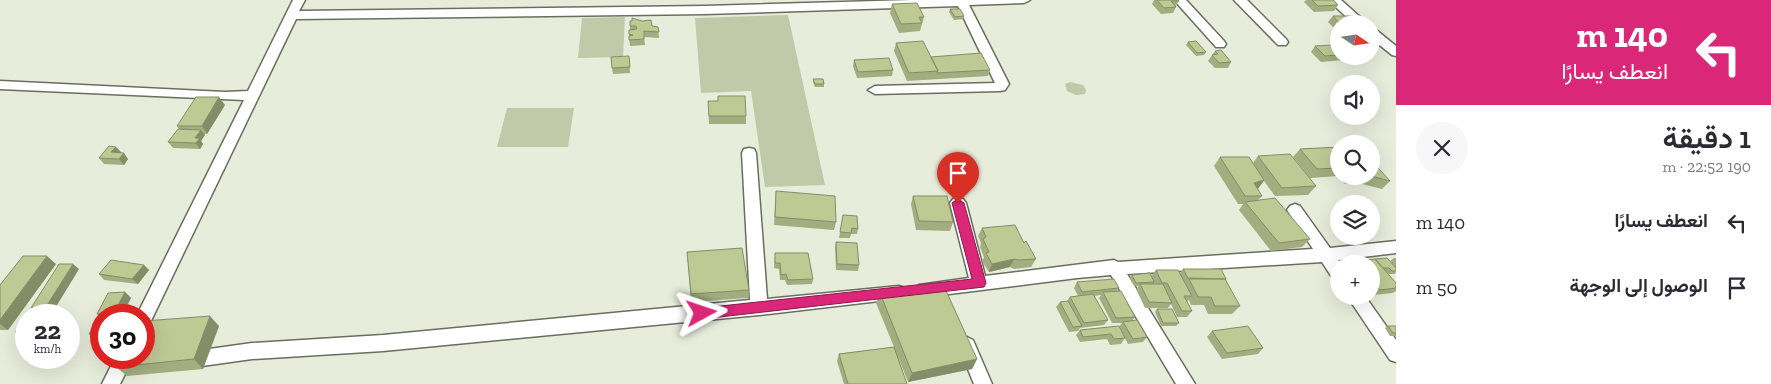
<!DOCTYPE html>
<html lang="ar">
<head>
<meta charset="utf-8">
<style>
	body { margin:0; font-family:"Zilla Slab",Vazirmatn,serif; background:#f7f7f7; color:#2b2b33; direction:rtl; height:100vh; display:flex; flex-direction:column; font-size:19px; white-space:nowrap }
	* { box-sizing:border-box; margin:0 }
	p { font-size:16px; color:#7c7c81 }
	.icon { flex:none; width:28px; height:28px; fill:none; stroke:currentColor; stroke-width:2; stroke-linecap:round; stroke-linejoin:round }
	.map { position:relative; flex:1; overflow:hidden; direction:ltr }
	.details { display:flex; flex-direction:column; background:#fff; width:375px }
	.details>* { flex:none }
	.hud { background:#db2777; color:#fff; overflow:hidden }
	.needle { width:32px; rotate:103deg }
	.fabs { position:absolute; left:1330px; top:15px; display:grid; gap:10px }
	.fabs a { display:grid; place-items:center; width:50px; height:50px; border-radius:50%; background:#fff; box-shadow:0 5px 20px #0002; font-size:25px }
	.speed { position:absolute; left:15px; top:304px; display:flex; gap:10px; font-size:25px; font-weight:700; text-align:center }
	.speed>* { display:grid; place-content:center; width:65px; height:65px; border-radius:50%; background:#fff; box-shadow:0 5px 20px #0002; line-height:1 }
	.speed small { font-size:12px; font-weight:400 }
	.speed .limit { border:8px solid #d22; background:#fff; color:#111 }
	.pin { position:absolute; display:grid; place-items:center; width:42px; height:42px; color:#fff; margin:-51px -21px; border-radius:50% 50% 50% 0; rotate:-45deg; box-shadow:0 0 5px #0007 }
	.pin .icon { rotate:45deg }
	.me { position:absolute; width:55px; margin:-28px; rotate:85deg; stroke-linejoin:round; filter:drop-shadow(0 0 4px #0008) }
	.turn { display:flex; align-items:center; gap:18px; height:105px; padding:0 20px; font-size:22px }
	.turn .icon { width:65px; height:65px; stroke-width:2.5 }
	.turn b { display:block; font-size:35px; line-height:42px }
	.round { display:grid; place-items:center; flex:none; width:52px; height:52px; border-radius:26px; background:#f7f7f7 }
	.overview { display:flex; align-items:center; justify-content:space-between; height:85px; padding:0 20px }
	h1 { font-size:30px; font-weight:600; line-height:38px }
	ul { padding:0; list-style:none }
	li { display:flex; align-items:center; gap:15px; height:65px; padding:0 20px }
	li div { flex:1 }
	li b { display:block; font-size:19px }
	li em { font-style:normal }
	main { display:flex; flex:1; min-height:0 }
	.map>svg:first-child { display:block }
	.green { fill:#c2c9a9 }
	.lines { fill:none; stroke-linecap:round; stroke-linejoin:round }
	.street-casing { stroke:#6b6e5f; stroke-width:3 }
	.street { fill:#fff; fill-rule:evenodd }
	.wall { fill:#a3ad7f }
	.shaded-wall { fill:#858d68 }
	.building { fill:#bec994; stroke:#858d68 }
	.route { fill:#db2777; stroke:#8e194d }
</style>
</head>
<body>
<main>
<section class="details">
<div class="hud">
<div class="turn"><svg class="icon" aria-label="left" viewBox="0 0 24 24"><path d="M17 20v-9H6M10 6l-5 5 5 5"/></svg><div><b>140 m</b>انعطف يسارًا</div></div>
</div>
<div class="overview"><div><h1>1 دقيقة</h1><p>190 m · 22:52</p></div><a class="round"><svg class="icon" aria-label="close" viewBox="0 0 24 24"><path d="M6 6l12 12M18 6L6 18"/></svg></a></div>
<ul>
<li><svg class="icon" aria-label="left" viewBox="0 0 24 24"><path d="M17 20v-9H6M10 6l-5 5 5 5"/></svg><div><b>انعطف يسارًا</b></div><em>140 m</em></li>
<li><svg class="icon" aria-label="arrive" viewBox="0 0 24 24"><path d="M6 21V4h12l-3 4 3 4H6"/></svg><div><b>الوصول إلى الوجهة</b></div><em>50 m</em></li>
</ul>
</section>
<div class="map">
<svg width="1396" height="384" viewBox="0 0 1396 384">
	<rect width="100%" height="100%" fill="#e8ecdb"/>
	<!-- green -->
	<path class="green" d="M 788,15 L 825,185 L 765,187 L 751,91 L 701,93 L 695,18 Z
		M 625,17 L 623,57 L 578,58 L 582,18 Z
		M 1070,82 L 1083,85 L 1086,90 L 1085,94 L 1076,95 L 1067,91 L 1065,84 Z
		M 507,108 L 574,108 L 568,147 L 497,147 Z"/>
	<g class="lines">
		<!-- street casing -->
		<g class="street-casing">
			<path id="street" d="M 293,0 L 305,0 L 299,11 L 705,6 L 912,0 L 1030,0 L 1024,3 L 969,5 L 1009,84 L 1005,90 L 1000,91 L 875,94 L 868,90 L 875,86 L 995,83 L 958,6 L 705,14 L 296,19 L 150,323 L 144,325 L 144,315 L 137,315 L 244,100 L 0,89 L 0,81 L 225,92 L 248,91 Z
				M 1174,0 L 1186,0 L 1224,41 L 1226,44 L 1224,47 L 1216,47 Z
				M 1234,0 L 1247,0 L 1286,39 L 1288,42 L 1286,45 L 1278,45 Z
				M 1328,0 L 1341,0 L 1368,24 L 1354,24 Z
				M 1371,28 L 1375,29 L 1396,46 L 1396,56 L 1392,55 L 1371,38 Z
				M 749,148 L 754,149 L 756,153 L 767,299 L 899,286 L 905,288 L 907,293 L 905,298 L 759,315 L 383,351 L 252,359 L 188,368 L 182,366 L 179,360 L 182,354 L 188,352 L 252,343 L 383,335 L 750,300 L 742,153 L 744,149 Z
				M 958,197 L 963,199 L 966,203 L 985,276 L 1114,260 L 1118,262 L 1313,249 L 1287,210 L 1290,206 L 1295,204 L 1300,206 L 1330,248 L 1396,241 L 1396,253 L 1338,260 L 1341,264 L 1339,264 L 1339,281 L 1333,279 L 1322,262 L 1127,274 L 1195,384 L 1176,384 L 1111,275 L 1077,278 L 925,297 L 919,295 L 917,290 L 919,285 L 969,278 L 950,203 L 953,199 Z
				M 1347,296 L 1365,296 L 1396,340 L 1396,362 L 1390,360 Z
				M 967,337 L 973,340 L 992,384 L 974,384 L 958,345 L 961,340 Z
				M 115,358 L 133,358 L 120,384 L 102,384 Z"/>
		</g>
		<!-- street -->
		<use href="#street" class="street"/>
	</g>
	<!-- wall -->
	<path class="wall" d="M 1154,0 L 1178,0 L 1179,1 L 1175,7 L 1176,7 L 1173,13 L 1161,14 L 1152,4 Z
		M 1306,0 L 1333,0 L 1338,5 L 1334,11 L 1314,12 L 1304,2 Z
		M 892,4 L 924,17 L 920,31 L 899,33 L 890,13 Z
		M 950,9 L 964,16 L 963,19 L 954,20 L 949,12 Z
		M 1333,16 L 1361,24 L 1339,24 L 1339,33 L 1328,22 Z
		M 630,21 L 652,26 L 658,27 L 659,38 L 644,37 L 645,45 L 630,46 L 629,36 L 629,30 L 630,30 Z
		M 1188,42 L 1206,52 L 1204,55 L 1196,56 L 1186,45 Z
		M 896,43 L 931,57 L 990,70 L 988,76 L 907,81 L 894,51 Z
		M 1315,46 L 1339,50 L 1339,56 L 1346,56 L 1344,60 L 1321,62 L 1311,52 Z
		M 1215,51 L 1231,62 L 1228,68 L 1215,68 L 1208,61 Z
		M 629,56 L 630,73 L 613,74 L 612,68 Z
		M 854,60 L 893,70 L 892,76 L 857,78 L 853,66 Z
		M 813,79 L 824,84 L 824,87 L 815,87 L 813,82 Z
		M 708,101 L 746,116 L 746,124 L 709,124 Z
		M 225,105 L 207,134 L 204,134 L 205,135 L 201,141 L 203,144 L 200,149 L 173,148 L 168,142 L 179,129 L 177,126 Z
		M 1339,147 L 1339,176 L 1371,176 L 1390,181 L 1382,189 L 1358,183 L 1345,184 L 1338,176 L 1310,178 L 1293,157 L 1300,149 Z
		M 121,152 L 120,153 L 128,159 L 124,165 L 104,164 L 99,158 Z
		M 1258,156 L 1316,186 L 1308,195 L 1275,196 L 1264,181 L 1257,189 L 1262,196 L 1258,200 L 1310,239 L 1302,247 L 1271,251 L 1239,210 L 1243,204 L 1238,204 L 1214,166 L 1220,157 L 1253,163 Z
		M 776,191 L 836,222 L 834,230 L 774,225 Z
		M 913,196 L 953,222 L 950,231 L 916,230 L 911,204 Z
		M 843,215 L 858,229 L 857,234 L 851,234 L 850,238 L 839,238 Z
		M 982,228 L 1024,243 L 1036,259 L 1031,267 L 1014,269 L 1010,267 L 989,272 L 982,261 L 984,257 L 980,247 L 981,243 L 978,236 Z
		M 836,242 L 859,265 L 858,271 L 836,270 L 835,247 Z
		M 687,252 L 749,290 L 748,298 L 691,302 Z
		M 775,253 L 813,279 L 812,284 L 787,285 L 785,280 L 780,280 L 779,269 L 774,268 Z
		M 1387,258 L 1396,268 L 1396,272 L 1395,274 L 1389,274 L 1385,271 L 1396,283 L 1396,291 L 1393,293 L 1373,295 L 1371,293 L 1371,264 L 1353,264 L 1356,261 Z
		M 1394,258 L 1396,258 L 1396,268 L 1390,261 Z
		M 56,264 L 8,330 L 0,330 L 0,285 Z
		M 144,265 L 149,270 L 138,284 L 104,280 L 99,274 Z
		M 79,269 L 52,313 L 38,313 L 31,308 Z
		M 1183,269 L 1226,279 L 1225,280 L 1240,306 L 1232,314 L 1208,314 L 1204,305 L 1191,305 L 1189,300 L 1186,302 L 1192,311 L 1187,317 L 1177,317 L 1171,304 L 1168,308 L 1145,308 L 1136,289 L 1139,286 L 1134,286 L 1130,278 L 1132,275 L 1154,282 L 1151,276 L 1156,270 L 1180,273 Z
		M 1077,282 L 1119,288 L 1117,291 L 1135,317 L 1132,321 L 1147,337 L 1143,342 L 1128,344 L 1125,338 L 1121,344 L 1110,345 L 1107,339 L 1080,342 L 1076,335 L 1080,330 L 1119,327 L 1122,323 L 1112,323 L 1099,298 L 1101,295 L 1094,296 L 1108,320 L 1104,325 L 1080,328 L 1078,331 L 1069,332 L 1056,307 L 1060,302 L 1067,301 L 1070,297 L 1078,296 L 1074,288 Z
		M 125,292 L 131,298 L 122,315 L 101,315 L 101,318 L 97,314 Z
		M 880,293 L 977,359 L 972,369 L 908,382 L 897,354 L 907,384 L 844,384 L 837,361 L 839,354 L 894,347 L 876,303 Z
		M 1157,309 L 1179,323 L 1176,326 L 1161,326 L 1155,312 Z
		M 26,319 L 26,338 L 21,337 L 15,332 Z
		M 101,323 L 101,337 L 92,337 L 89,334 Z
		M 219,326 L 203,369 L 127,376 L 116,367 Z
		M 1388,326 L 1396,326 L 1396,336 L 1390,336 L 1385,328 Z
		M 1212,331 L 1263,348 L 1258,354 L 1222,359 L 1207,337 Z"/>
	<!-- shaded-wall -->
	<path class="shaded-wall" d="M 219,97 L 225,105 L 207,134 L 202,126 Z
		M 201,130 L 205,135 L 201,141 L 203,144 L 200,149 L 196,143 L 195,138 Z
		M 116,147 L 121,152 L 116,158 L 111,152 Z
		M 124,153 L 128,159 L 124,165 L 119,159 Z
		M 1264,180 L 1258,189 L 1254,183 Z
		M 47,256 L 56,264 L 8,330 L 0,324 L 0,320 Z
		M 1014,259 L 1010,267 L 989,272 L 992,264 Z
		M 73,264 L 79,269 L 52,313 L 46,307 Z
		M 144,265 L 149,270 L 138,284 L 132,279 Z
		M 125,292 L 131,298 L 122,315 L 116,315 L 114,313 Z
		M 210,316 L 219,326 L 203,369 L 194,359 Z
		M 69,325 L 72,329 L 69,333 Z
		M 977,359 L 972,369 L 908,382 L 912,373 Z"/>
	<!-- building -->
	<path class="building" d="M 1157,0 L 1178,0 L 1179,1 L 1171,1 L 1176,7 L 1164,8 Z
		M 1312,0 L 1333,0 L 1338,5 L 1318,6 Z
		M 917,3 L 924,17 L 919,17 L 922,23 L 901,24 L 892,4 Z
		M 950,9 L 960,9 L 964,16 L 955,17 Z
		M 1333,16 L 1353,16 L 1361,24 L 1340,24 Z
		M 632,18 L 642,21 L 651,20 L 652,26 L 658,27 L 659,32 L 644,31 L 644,39 L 629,40 L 629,36 L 633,35 L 629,34 L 629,30 L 637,29 L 636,26 L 630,26 L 630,21 L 632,21 Z
		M 923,41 L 938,71 L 909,73 L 896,43 Z
		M 1196,41 L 1206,52 L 1197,53 L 1188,42 Z
		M 1333,45 L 1338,50 L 1339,50 L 1339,55 L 1325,56 L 1315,46 Z
		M 1221,50 L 1231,62 L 1219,63 L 1212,55 L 1218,54 L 1215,51 Z
		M 981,53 L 990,70 L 937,73 L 938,71 L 931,57 Z
		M 629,56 L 630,67 L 612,68 L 611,57 Z
		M 889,58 L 893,70 L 858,72 L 854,60 Z
		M 813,79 L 823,79 L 824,84 L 815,84 Z
		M 718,96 L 745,96 L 746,116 L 709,116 L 708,101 L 718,101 Z
		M 196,97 L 219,97 L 202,126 L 177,126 Z
		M 178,129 L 201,130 L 195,138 L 200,138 L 196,143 L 168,142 Z
		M 109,146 L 116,147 L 111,152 L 124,153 L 119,159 L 99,158 Z
		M 1339,147 L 1339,168 L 1317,169 L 1300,149 Z
		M 1290,154 L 1316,186 L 1282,188 L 1258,156 Z
		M 1220,157 L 1249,157 L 1264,180 L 1254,183 L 1262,196 L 1245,196 Z
		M 1371,160 L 1390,181 L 1371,176 Z
		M 776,191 L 835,196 L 836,222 L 775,217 Z
		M 913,196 L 947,196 L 953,222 L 919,221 Z
		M 1275,198 L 1310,239 L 1279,243 L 1245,202 Z
		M 843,215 L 857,216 L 858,229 L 852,228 L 851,233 L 840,232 Z
		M 1015,225 L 1024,243 L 1026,241 L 1036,259 L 1018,260 L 1014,259 L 992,264 L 986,253 L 989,252 L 983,239 L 986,237 L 982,228 Z
		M 836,242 L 857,243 L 859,265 L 837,264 Z
		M 742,248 L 749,290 L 691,294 L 687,252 Z
		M 775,253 L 808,253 L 813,279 L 788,280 L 786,274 L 781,275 L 780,263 L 775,263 Z
		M 23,256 L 47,256 L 0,320 L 0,285 Z
		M 1387,258 L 1396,268 L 1396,271 L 1392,271 L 1389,268 L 1383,268 L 1375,259 Z
		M 1375,259 L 1396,283 L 1396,288 L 1380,290 L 1371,280 L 1371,264 L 1358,264 L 1356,261 Z
		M 111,260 L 144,265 L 132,279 L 99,274 Z
		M 59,264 L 73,264 L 46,307 L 31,308 Z
		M 1183,269 L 1221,269 L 1226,279 L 1188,278 Z
		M 1156,270 L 1178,270 L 1192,296 L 1184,296 L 1192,311 L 1182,311 L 1167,283 L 1162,283 Z
		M 1150,273 L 1154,282 L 1136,283 L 1132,275 Z
		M 1114,279 L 1119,288 L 1082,292 L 1077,282 Z
		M 1189,279 L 1225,279 L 1240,306 L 1215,306 L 1211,297 L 1198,297 Z
		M 943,284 L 977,359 L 912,373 L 880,293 Z
		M 1140,284 L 1163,284 L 1172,303 L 1149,302 Z
		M 1121,291 L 1135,317 L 1116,318 L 1103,292 Z
		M 125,292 L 114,313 L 97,314 L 108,293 Z
		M 1093,294 L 1108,320 L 1084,323 L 1070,297 Z
		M 1068,301 L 1082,326 L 1073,327 L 1060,302 Z
		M 1157,309 L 1172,309 L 1179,323 L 1163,323 Z
		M 210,316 L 194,359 L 116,367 L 120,358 L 144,358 L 144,321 Z
		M 26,319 L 26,333 L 15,332 Z
		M 1137,320 L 1147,337 L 1133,339 L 1123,322 Z
		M 96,323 L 101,323 L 101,334 L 89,334 Z
		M 1119,326 L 1125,338 L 1114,339 L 1111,334 L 1083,337 L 1080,330 Z
		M 1248,326 L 1263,348 L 1227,353 L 1212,331 Z
		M 1388,326 L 1396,326 L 1396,333 L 1393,333 Z
		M 894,347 L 907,384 L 848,384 L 839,354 Z"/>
	<!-- route -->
	<path class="route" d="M 958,199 L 964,203 L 986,283 L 984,287 L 702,319 L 697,317 L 695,313 L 697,309 L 702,308 L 972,279 L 952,203 Z"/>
</svg>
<div class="fabs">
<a><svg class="needle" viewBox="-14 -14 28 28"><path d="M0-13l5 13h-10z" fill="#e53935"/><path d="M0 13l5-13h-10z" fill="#7c7c81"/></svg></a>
<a><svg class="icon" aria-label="sound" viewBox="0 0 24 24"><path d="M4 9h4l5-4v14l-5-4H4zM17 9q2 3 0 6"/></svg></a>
<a><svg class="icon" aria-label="search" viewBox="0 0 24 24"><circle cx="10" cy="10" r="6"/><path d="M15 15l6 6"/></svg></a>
<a><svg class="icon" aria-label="layers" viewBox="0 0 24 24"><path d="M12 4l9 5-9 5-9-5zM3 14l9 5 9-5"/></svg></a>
<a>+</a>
</div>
<div class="speed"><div>22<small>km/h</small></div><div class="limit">30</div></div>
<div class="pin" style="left:958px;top:203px;background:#d93025"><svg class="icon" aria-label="arrive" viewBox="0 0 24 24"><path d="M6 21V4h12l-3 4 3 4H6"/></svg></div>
<svg class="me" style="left:702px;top:313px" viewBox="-20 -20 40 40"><path d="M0-17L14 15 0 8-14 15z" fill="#db2777" stroke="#fff" stroke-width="4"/></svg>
</div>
</main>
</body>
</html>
